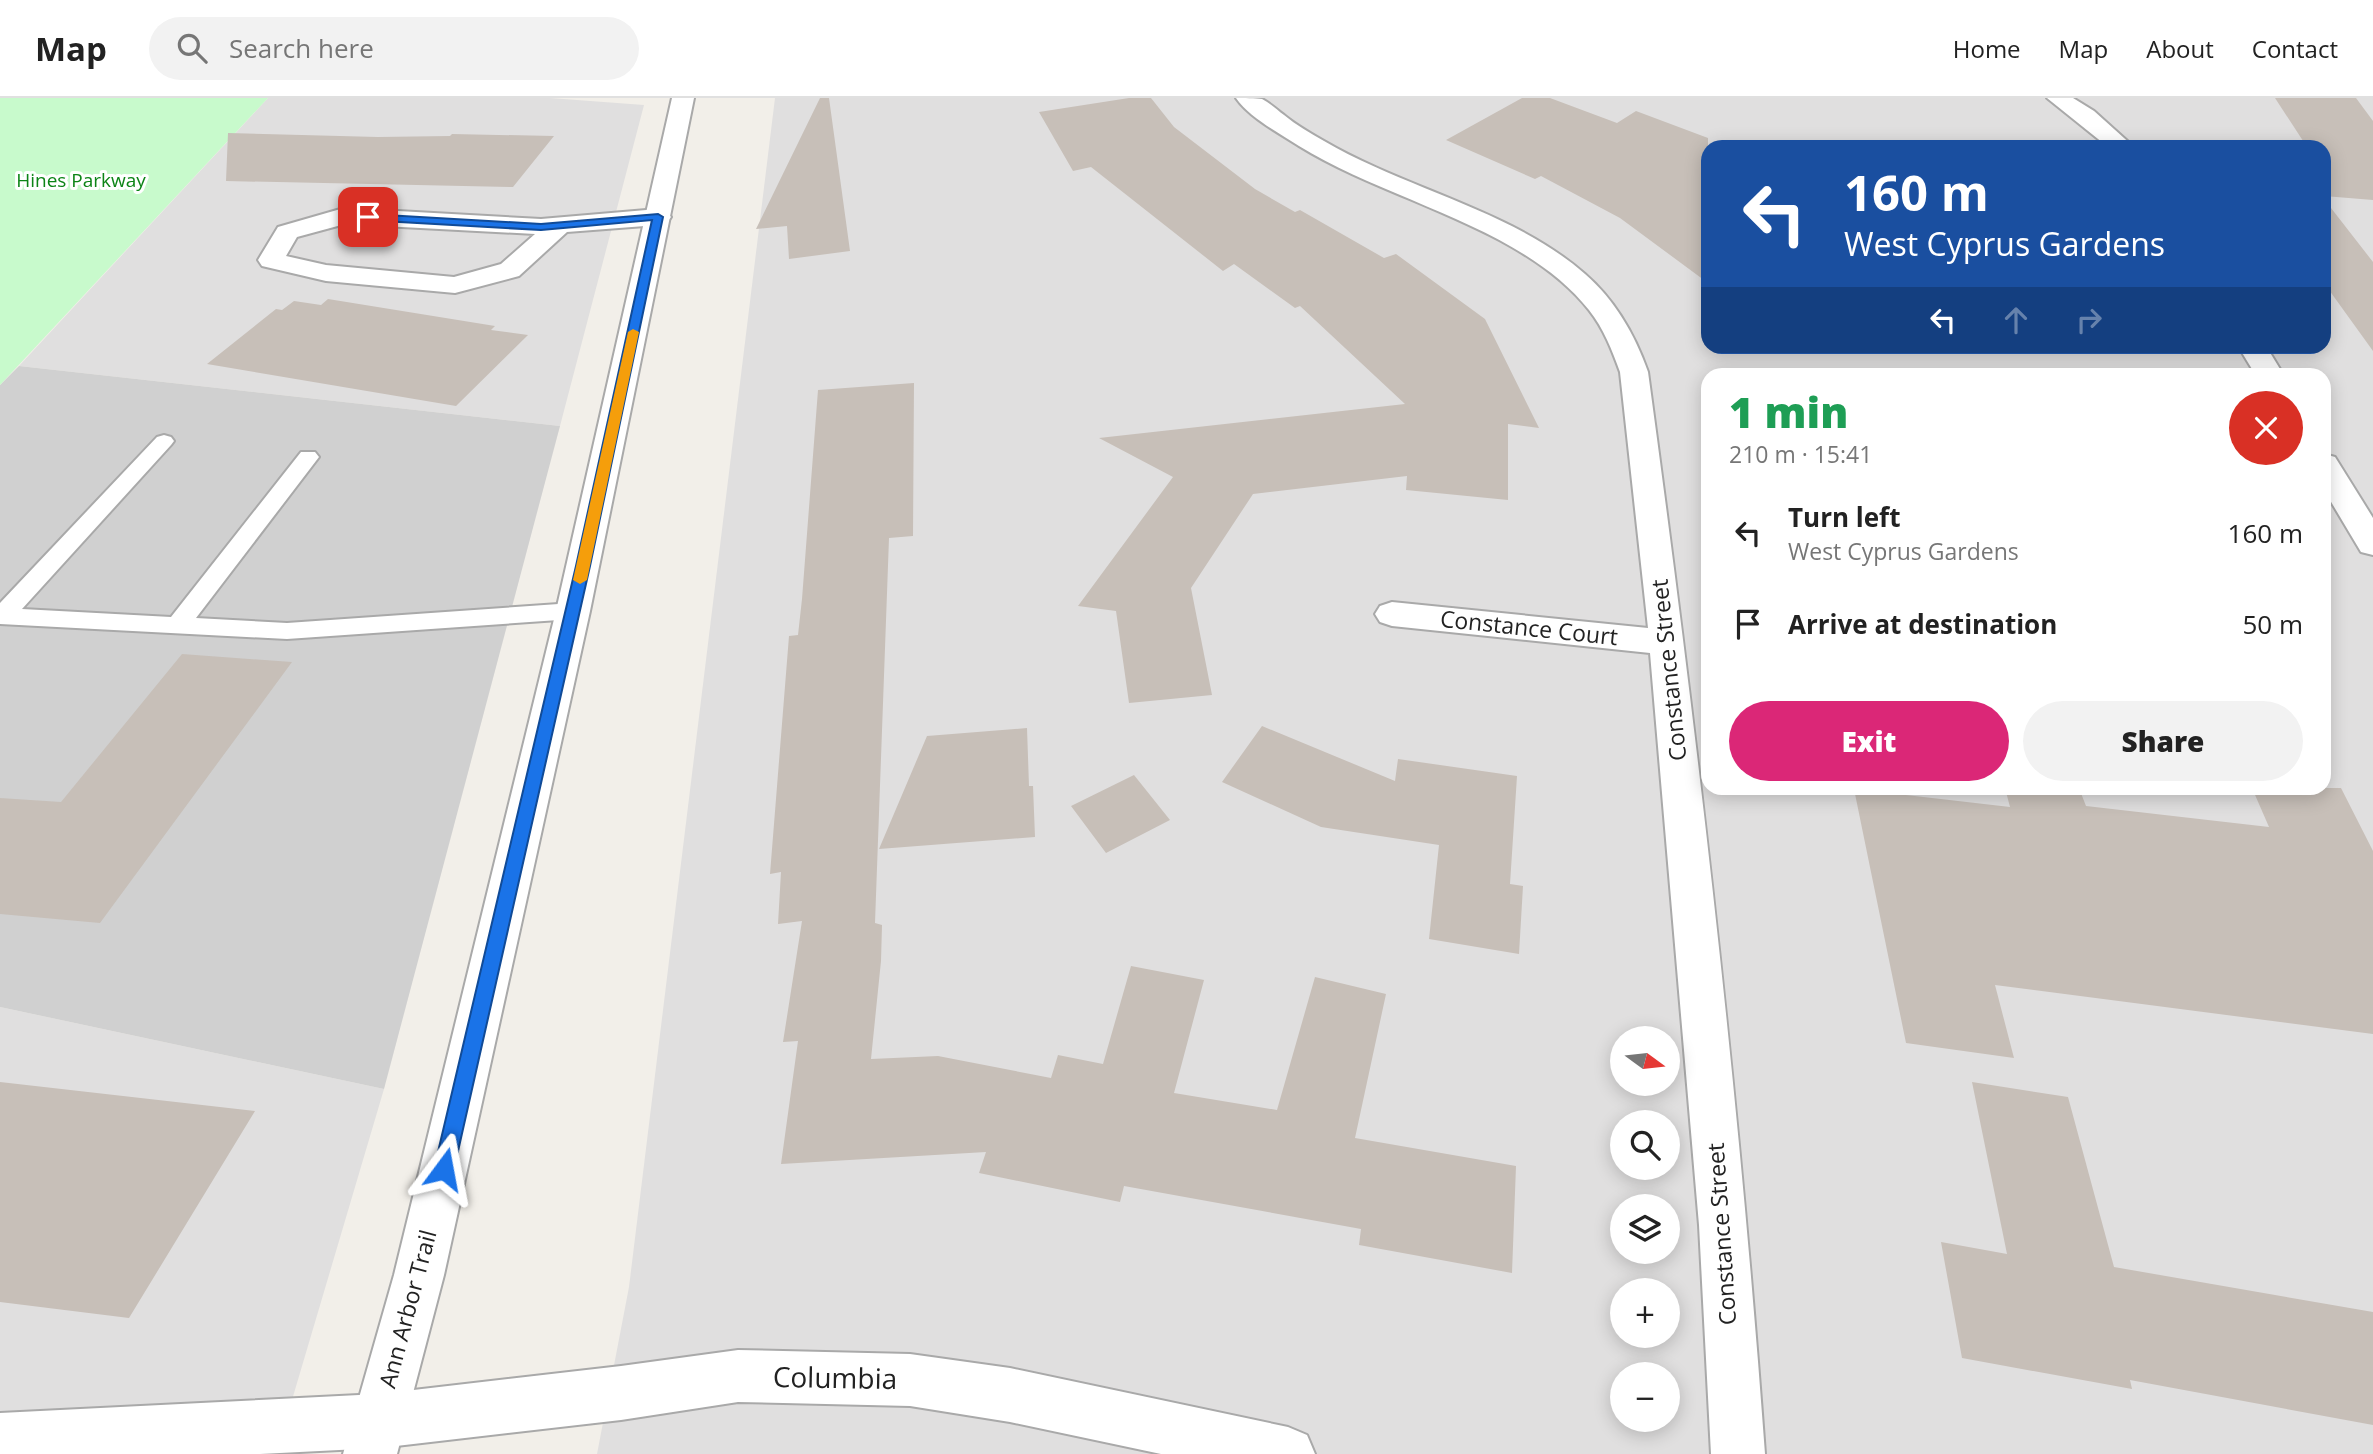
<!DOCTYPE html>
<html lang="en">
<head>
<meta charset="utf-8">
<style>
	body { margin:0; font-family:"Open Sans",sans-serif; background:#f2f2f2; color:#222; height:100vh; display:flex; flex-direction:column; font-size:26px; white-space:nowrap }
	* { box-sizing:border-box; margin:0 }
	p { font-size:23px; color:#767676 }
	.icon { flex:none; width:38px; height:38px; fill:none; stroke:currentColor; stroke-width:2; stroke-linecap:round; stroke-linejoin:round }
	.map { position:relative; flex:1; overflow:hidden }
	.side { position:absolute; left:1701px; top:270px; width:630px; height:427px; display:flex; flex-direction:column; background:#fff; border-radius:21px; box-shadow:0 4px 18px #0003 }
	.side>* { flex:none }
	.guide { position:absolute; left:1701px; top:42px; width:630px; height:214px; border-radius:21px; box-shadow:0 4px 18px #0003; background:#1a4fa0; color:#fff; overflow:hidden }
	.needle { width:46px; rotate:105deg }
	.controls { position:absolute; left:1610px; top:928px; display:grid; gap:14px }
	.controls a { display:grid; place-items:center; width:70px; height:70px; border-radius:50%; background:#fff; box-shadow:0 4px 18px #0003; font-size:35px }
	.pin { position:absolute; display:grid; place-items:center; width:60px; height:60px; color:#fff; margin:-30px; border-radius:14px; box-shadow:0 4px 10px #0006 }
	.me { position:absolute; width:77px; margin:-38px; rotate:13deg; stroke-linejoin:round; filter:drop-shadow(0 0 5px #0008) }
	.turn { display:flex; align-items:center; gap:24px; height:147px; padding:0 28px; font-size:32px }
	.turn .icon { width:91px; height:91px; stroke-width:2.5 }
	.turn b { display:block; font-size:49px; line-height:60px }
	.lanes { display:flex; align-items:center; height:66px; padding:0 28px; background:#0003; justify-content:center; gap:35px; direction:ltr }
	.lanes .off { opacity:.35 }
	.round { display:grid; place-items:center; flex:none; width:74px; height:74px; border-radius:37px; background:#f2f2f2 }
	.overview { display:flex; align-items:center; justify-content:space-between; height:119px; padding:0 28px }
	h1 { font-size:42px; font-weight:800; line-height:52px; color:#1e9e55 }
	.button { display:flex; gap:14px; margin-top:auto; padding:14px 28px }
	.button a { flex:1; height:80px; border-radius:42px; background:#db2777; color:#fff; font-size:28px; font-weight:800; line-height:80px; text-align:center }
	.button a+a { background:#f2f2f2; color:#222 }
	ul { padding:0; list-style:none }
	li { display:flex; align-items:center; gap:21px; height:91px; padding:0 28px }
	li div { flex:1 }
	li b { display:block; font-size:26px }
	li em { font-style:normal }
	header { display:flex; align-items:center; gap:42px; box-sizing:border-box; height:98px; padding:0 35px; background:#fff; border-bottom:2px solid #e0e0e0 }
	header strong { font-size:33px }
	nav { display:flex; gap:38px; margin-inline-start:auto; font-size:24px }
	.search { width:490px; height:63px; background:#f2f2f2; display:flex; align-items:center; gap:18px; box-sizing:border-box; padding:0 24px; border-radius:38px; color:#767676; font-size:26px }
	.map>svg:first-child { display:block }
	.residential { fill:#e0dfdf; fill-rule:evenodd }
	.religious { fill:#d0d0d0 }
	.park { fill:#c8facc }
	.building { fill:#c7bfb8 }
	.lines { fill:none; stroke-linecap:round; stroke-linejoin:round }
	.service-casing { stroke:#a9a9a9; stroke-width:4 }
	.minor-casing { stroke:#a9a9a9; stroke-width:4 }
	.tertiary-casing { stroke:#a9a9a9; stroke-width:4 }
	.service { fill:#fff; fill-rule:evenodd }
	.minor { fill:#fff; fill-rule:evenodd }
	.tertiary { fill:#fff; fill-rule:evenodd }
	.route { fill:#1a73e8; stroke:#114b97; stroke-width:2 }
	.slow { fill:#f59e0b }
	.labels { text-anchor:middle; stroke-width:6; stroke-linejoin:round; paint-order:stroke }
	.far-park-label { font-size:19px; fill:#0c8416; stroke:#fff }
	.street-label { font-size:23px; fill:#222; stroke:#fff }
	.near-street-label { font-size:28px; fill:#222; stroke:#fff }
</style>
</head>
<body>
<header>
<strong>Map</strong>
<div class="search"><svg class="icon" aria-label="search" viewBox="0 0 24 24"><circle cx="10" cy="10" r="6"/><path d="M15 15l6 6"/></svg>Search here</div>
<nav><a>Home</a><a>Map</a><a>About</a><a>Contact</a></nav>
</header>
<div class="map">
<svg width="2373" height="1356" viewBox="0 0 2373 1356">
	<rect width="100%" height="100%" fill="#f2efe9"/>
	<!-- residential -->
	<path class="residential" d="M 268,0 L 550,0 L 644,7 L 560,328 L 19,268 Z
		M 775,0 L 2373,0 L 2373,1356 L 597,1356 L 629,1189 ZM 1708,49 L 2324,49 L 2324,248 L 1708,248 ZM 1708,276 L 2324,276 L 2324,690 L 1708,690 ZM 1622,940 L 1668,940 L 1668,985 L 1622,985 ZM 1622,1024 L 1668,1024 L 1668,1069 L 1622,1069 ZM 1622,1108 L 1668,1108 L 1668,1153 L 1622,1153 ZM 1622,1192 L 1668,1192 L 1668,1237 L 1622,1237 ZM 1622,1276 L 1668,1276 L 1668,1321 L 1622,1321 Z
		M 0,909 L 384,991 L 276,1356 L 0,1356 Z"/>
	<!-- religious -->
	<path class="religious" d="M 19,268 L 560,328 L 384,991 L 0,909 L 0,287 Z"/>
	<!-- park -->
	<path class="park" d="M 0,0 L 268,0 L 0,287 Z"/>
	<!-- building -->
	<path class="building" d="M 820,0 L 829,0 L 850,153 L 789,161 L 787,128 L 756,131 Z
		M 1129,0 L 1151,0 L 1174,29 L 1255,91 L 1295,114 L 1300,112 L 1384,160 L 1396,156 L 1485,221 L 1539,330 L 1508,326 L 1508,402 L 1406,392 L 1407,378 L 1253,396 L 1191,490 L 1212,597 L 1129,605 L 1116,513 L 1078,508 L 1173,379 L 1099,340 L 1405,306 L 1300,208 L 1295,210 L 1234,166 L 1223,173 L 1091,69 L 1073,73 L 1039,14 Z
		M 1522,0 L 1550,0 L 1617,25 L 1636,13 L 1708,40 L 1708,185 L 1620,120 L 1541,78 L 1535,81 L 1446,42 Z
		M 2275,0 L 2356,0 L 2373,23 L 2373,102 L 2324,98 L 2324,49 L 2307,49 Z
		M 228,35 L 378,39 L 450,38 L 452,36 L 554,38 L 513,89 L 226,83 Z
		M 2324,101 L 2373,164 L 2373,253 L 2324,185 Z
		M 328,201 L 495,228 L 491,232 L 528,237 L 456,308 L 207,266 L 276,211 L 282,212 L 294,203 L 321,207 Z
		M 914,285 L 913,438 L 889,440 L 875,825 L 882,827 L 881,863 L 871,961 L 938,958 L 1051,980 L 1058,957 L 1103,966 L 1131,868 L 1204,882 L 1174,995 L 1277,1012 L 1315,879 L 1386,896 L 1355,1040 L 1516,1068 L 1512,1175 L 1359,1147 L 1361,1131 L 1124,1088 L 1120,1104 L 979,1075 L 986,1054 L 781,1066 L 798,943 L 783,944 L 802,823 L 778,826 L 781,774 L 770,776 L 789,538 L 798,537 L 802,501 L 818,292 Z
		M 182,556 L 292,564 L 100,825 L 0,816 L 0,700 L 61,704 Z
		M 1262,628 L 1395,683 L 1398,661 L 1517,678 L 1510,786 L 1523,788 L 1519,856 L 1429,841 L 1439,747 L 1321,729 L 1222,684 Z
		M 1027,630 L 1029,688 L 1033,688 L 1035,739 L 879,751 L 927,638 Z
		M 1134,677 L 1170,722 L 1106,755 L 1071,708 Z
		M 2005,690 L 2079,690 L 2086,708 L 2269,729 L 2252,690 L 2341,690 L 2373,753 L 2373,936 L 1995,887 L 2014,960 L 1906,945 L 1854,691 L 2010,709 Z
		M 0,984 L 255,1013 L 129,1220 L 0,1204 Z
		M 1972,984 L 2068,999 L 2114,1169 L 2373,1214 L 2373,1327 L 2130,1282 L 2132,1291 L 1962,1260 L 1941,1144 L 2007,1156 Z"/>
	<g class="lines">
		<!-- service casing -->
		<g class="service-casing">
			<path id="service" d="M 164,337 L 171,339 L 174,343 L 171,347 L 22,511 L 171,519 L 301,354 L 315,354 L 319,359 L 196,520 L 287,525 L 573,505 L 581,507 L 585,513 L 581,519 L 573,521 L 287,541 L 0,526 L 0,505 L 157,339 Z"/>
		</g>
		<!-- minor casing -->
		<g class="minor-casing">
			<path id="minor" d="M 1236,0 C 1243,0 1256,0 1262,1 C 1270,5 1277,12 1284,17 C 1296,27 1310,35 1324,43 C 1408,92 1512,112 1585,176 C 1615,202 1635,237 1648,274 C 1697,634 1739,994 1765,1356 L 1711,1356 L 1699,1127 L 1650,555 L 1392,528 L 1380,524 L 1375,516 L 1380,508 L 1392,504 L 1648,530 L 1620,274 C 1612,252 1604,231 1589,212 C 1522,128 1389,104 1299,48 C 1279,35 1250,20 1236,0 Z
				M 2047,0 L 2073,0 L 2094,13 L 2134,49 L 2108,49 Z
				M 344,110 L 541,121 L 658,111 L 667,114 L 671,119 L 667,124 L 658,127 L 567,134 L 519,178 L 455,195 L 326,183 L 262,168 L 258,162 L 278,129 ZM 345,126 L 535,136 L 501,166 L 454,179 L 326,167 L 286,158 L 297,139 Z
				M 2238,248 L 2266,248 L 2283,276 L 2255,276 Z
				M 2324,356 L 2335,359 L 2373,420 L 2373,457 L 2361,454 L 2324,392 Z
				M 738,1252 L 910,1256 L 1010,1270 L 1288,1329 L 1307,1337 L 1315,1356 L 1161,1356 L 1010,1324 L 910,1308 L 738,1304 L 621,1322 L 379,1350 L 260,1356 L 0,1356 L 0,1315 L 379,1296 L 621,1268 Z"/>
		</g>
		<!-- tertiary casing -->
		<g class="tertiary-casing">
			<path id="tertiary" d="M 672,0 L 694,0 L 590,513 L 444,1177 L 397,1356 L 343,1356 L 394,1177 L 556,513 Z"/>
		</g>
		<!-- service -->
		<use href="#service" class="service"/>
		<!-- minor -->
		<use href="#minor" class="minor"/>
		<!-- tertiary -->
		<use href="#tertiary" class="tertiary"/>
	</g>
	<!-- route -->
	<path class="route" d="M 368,116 L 541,126 L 658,116 L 663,119 L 590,468 L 454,1071 L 451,1078 L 444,1080 L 437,1078 L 434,1071 L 576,468 L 652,122 L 541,132 L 365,122 L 365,117 Z"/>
	<!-- slow -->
	<path class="slow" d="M 633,231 L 639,234 L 587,482 L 580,486 L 573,482 L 628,234 Z"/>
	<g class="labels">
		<!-- far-park labels -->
		<g class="far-park-label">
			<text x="81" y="89">Hines Parkway</text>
		</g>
		<!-- street labels -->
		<g class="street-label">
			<text transform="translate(1529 530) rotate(6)" y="8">Constance Court</text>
			<text transform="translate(1669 572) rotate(-96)" y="8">Constance Street</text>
			<text transform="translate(1722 1136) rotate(-94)" y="8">Constance Street</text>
			<text transform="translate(408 1211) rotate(-75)" y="8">Ann Arbor Trail</text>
		</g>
		<!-- near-street labels -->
		<g class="near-street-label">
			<text transform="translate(835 1280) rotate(1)" y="10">Columbia</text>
		</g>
	</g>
</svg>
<div class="controls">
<a><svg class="needle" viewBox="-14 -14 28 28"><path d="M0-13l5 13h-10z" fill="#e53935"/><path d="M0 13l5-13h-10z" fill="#767676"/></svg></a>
<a><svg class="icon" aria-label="search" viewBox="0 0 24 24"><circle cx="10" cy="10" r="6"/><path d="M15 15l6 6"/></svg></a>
<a><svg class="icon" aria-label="layers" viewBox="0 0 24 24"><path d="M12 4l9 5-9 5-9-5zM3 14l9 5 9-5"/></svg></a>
<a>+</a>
<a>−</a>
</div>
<div class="pin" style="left:368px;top:119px;background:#d93025"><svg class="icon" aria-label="arrive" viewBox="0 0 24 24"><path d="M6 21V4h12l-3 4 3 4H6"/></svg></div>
<svg class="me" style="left:444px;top:1071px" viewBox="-20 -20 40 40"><path d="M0-17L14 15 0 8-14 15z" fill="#1a73e8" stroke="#fff" stroke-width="4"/></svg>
<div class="guide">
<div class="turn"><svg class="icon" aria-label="left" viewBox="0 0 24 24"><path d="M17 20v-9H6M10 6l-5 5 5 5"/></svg><div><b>160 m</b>West Cyprus Gardens</div></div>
<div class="lanes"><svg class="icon" aria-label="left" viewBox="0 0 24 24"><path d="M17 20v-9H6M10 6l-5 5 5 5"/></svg><svg class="icon off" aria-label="ahead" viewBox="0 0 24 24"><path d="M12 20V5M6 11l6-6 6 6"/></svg><svg class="icon off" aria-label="right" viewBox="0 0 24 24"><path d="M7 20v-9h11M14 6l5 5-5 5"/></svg></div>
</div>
<section class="side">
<div class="overview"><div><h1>1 min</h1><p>210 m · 15:41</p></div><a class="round" style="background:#d93025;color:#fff"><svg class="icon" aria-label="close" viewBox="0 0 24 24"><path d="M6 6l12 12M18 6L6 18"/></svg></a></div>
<ul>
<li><svg class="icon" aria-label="left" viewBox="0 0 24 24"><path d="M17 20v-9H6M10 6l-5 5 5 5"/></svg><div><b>Turn left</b><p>West Cyprus Gardens</p></div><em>160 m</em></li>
<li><svg class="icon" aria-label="arrive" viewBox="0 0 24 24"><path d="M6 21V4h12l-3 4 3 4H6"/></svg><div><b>Arrive at destination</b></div><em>50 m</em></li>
</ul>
<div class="button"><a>Exit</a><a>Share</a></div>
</section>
</div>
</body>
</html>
